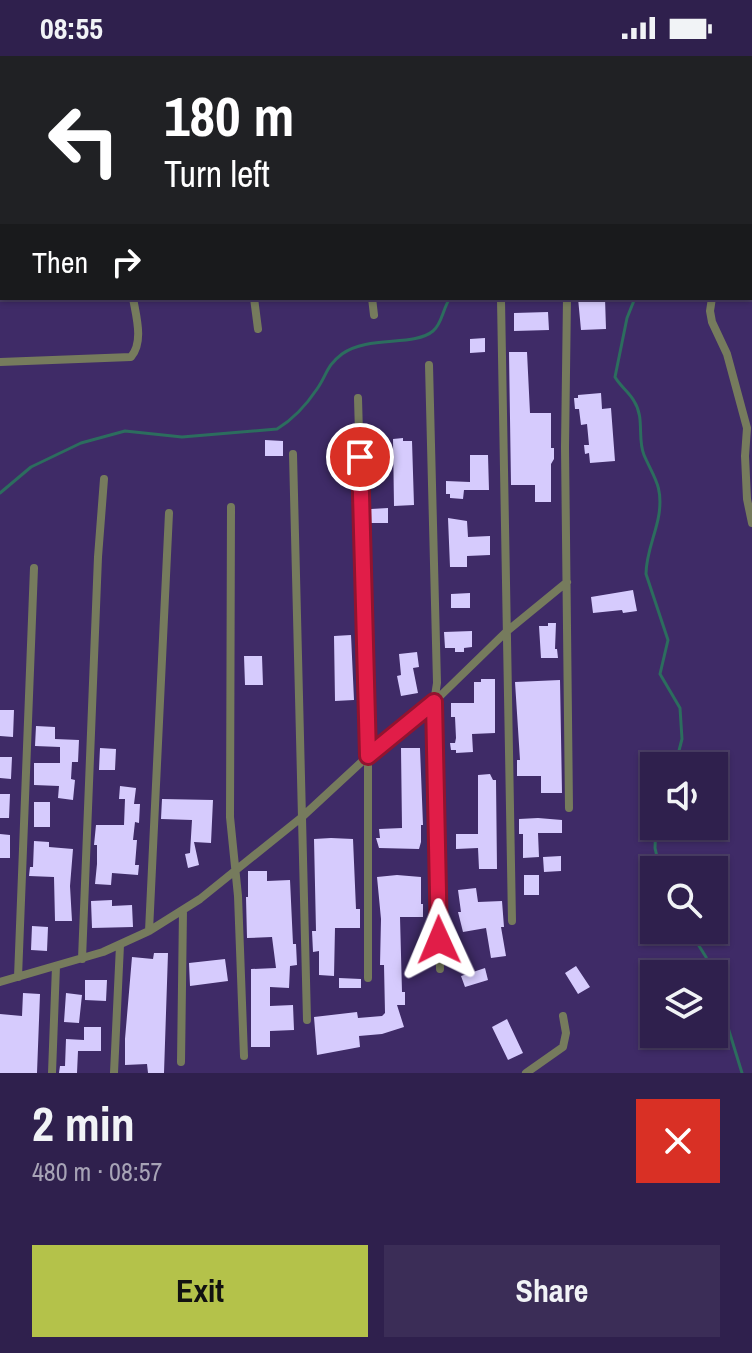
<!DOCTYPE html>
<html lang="en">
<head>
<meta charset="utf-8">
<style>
	body { margin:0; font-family:"Archivo Narrow",sans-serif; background:#3b2d57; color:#f1f3f6; height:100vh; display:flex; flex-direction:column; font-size:30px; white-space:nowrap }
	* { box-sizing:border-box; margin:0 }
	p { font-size:26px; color:#a7a3b6 }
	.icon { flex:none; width:44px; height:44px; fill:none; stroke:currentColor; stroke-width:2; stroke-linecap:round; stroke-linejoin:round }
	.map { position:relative; height:1017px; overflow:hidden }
	.details { display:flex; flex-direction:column; background:#2f204d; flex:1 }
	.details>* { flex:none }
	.top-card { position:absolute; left:0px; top:0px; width:752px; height:244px; box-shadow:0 2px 6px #0004,0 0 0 2px #4a3e65; background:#202124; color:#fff; overflow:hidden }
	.tools { position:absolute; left:640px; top:696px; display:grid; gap:16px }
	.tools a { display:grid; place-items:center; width:88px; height:88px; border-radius:0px; background:#2f204d; box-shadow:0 2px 6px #0004,0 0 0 2px #4a3e65; font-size:40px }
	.pin { position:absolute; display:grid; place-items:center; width:68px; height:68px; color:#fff; margin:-34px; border:4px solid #fff; border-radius:50%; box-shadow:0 2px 8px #0007 }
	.me { position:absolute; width:88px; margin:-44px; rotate:359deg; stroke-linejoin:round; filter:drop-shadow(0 0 6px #0008) }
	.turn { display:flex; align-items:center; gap:28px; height:168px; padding:0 32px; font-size:36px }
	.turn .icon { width:104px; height:104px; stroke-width:2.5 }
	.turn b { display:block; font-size:56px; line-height:68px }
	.then { display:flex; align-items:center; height:76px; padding:0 32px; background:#0003; gap:16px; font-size:30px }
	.round { display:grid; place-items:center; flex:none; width:84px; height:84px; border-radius:0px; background:#3b2d57 }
	.headline { display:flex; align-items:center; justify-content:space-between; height:136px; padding:0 32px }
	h1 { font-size:48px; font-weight:700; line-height:60px }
	.cta { display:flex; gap:16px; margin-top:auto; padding:16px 32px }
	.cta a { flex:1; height:92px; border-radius:0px; background:#b4c24a; color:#111; font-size:32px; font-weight:700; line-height:92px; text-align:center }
	.cta a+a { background:#3b2d57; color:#f1f3f6 }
	.status { display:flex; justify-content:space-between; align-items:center; height:56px; padding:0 40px; background:#2f204d; direction:ltr }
	.status svg { height:22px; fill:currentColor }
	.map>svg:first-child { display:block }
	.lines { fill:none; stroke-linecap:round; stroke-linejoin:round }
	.stream { stroke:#2c6d5e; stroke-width:3 }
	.building { fill:#d6cbfd }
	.minor { stroke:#767b5d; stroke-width:8 }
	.route-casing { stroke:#92132f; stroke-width:20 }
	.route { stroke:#e11d48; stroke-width:14 }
</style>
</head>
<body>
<div class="status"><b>08:55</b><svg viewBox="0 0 49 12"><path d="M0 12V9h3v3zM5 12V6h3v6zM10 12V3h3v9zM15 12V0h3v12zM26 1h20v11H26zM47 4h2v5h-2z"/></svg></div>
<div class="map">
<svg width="752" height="1017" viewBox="0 0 752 1017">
	<rect width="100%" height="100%" fill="#3f2b67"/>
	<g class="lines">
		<!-- stream -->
		<path class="stream" d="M 632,0 L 633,2
			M 635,242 L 627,262 L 615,321 C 620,330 629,336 634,345 C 645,362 637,382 644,399 C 654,422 663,430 659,458 C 656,478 646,497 646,518 L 668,584 L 660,618 L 680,652 L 682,683 L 675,710
			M 0,437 L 31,411 L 81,387 L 125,375 L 182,381 L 277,373 C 292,364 307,348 317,333 C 327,319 326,310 342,298 C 368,279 414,291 433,275 C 442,268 443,252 450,242
			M 656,770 L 655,792 L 660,814
			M 689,874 L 706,901 L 711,918
			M 714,926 L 742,1017"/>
	</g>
	<!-- building -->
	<path class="building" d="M 578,242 L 605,242 L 606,273 L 581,274 Z
		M 548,256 L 549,274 L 514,275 L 514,257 Z
		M 485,282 L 485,296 L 470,297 L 470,283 Z
		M 509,296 L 527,296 L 530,357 L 551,357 L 551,392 L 554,392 L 554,403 L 551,408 L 551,446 L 535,446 L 535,429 L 511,429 Z
		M 601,337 L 602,353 L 611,352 L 615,405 L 590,407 L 589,397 L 585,398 L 584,389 L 589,389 L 587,368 L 581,369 L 579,353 L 575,353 L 574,342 L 578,342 L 578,339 Z
		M 403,382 L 403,385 L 412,385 L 414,449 L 394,450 L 393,383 Z
		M 265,384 L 283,385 L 283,400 L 265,400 Z
		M 470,399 L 488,399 L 489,434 L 464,434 L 463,443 L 450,442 L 450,438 L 446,438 L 446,425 L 470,426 Z
		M 388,452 L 388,467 L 371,467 L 371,453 Z
		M 448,462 L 467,465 L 468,481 L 490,480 L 490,499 L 467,500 L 467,511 L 450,511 Z
		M 633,534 L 637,555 L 623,557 L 622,554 L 593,557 L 591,541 Z
		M 470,537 L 470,552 L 451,552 L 451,538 Z
		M 548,567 L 556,567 L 555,593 L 557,593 L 558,602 L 541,602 L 539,570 L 548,570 Z
		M 472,575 L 472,591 L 464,592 L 464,596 L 455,596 L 455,592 L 445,592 L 444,576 Z
		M 351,579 L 354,644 L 335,645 L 334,580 Z
		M 417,596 L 419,611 L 413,612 L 418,637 L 401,640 L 397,620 L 401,619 L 399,598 Z
		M 244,600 L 262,600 L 263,629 L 245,629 Z
		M 481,623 L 495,623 L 495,677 L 472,678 L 473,696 L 456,697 L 456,694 L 451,694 L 450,687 L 455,687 L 456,682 L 455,661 L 451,661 L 451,647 L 474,647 L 474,626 L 481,626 Z
		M 560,624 L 562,737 L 541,737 L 541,720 L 517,720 L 517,704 L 520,704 L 515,626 Z
		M 0,654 L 14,654 L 13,681 L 0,680 Z
		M 36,670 L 55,671 L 55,683 L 79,684 L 78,706 L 72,706 L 71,723 L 75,724 L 73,744 L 58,742 L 59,730 L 34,729 L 34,707 L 60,707 L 60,691 L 35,690 Z
		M 100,692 L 116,693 L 115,714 L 99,714 Z
		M 401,692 L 420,692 L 423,769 L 421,769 L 421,786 L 419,793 L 379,792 L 376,782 L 380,782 L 379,773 L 402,772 Z
		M 0,701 L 12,701 L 11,723 L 0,722 Z
		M 490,718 L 493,724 L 496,724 L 497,813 L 479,813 L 478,792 L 456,793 L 456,778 L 478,778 L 478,719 Z
		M 120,730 L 136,732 L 134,748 L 140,748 L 139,767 L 135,766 L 133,784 L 137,784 L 135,809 L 139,809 L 138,819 L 112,817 L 111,829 L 95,828 L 97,808 L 97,789 L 94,789 L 96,769 L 124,769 L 125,743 L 119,743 Z
		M 0,738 L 10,738 L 9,762 L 0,762 Z
		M 162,743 L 213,744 L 211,787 L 194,786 L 199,809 L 188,812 L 185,798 L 190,797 L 192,764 L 161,763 Z
		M 34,746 L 50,746 L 50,771 L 34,771 Z
		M 538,762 L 562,764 L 562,777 L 538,777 L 539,801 L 523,802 L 523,778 L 519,778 L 519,763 Z
		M 0,778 L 10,779 L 10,802 L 0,802 Z
		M 331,782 L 353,783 L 356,853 L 360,853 L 360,872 L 335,872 L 334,920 L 319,919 L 319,895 L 313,896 L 312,875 L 316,875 L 314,783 Z
		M 34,785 L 49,786 L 49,791 L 73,793 L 70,830 L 72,865 L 55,865 L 54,821 L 29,820 L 30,811 L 33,811 Z
		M 561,800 L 561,815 L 544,816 L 543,801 Z
		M 248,815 L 267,815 L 267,825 L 290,824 L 293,888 L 296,888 L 297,909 L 290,910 L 289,932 L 270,931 L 270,950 L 293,949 L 294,974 L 270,975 L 270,991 L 251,991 L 251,913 L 276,912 L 272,881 L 247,882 L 246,841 L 248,841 Z
		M 397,819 L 421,821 L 421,848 L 423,848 L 423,861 L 400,861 L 402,936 L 405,936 L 405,949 L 397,949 L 404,971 L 382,978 L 359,980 L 360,991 L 317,999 L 314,961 L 357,956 L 358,962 L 382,960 L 385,957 L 384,909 L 380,909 L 381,863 L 377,821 Z
		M 524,819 L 539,819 L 539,839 L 524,839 Z
		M 476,832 L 478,846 L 502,845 L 504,871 L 501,871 L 506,900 L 491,902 L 486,872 L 463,876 L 458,856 L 461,856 L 458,834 Z
		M 112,844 L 112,850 L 132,849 L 133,871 L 92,872 L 91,845 Z
		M 32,870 L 48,871 L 47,895 L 31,894 Z
		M 154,897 L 168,897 L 164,1017 L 148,1017 L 147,1008 L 125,1009 L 125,983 L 132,901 L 153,903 Z
		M 225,903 L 228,925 L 190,930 L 189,907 Z
		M 576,910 L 590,931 L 578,938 L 565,917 Z
		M 485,912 L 488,924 L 465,931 L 461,920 Z
		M 339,922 L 361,923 L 361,932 L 339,932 Z
		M 85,924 L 107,924 L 106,945 L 85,944 Z
		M 23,937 L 40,938 L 37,1017 L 0,1017 L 0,958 L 22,960 Z
		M 66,937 L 82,939 L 79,967 L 64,966 Z
		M 507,963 L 523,997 L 508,1004 L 492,971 Z
		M 84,971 L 101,971 L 101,995 L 78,995 L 77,1017 L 59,1017 L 60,1010 L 65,1010 L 66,983 L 84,984 Z"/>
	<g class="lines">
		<!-- minor -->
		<path class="minor" d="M 8,0 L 8,2
			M 108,0 L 108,2
			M 750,2 L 752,2
			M 0,207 L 2,207
			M 750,220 L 752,224
			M 254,242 L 258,273
			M 372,242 L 374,259
			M 567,242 L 565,391 L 569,752
			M 712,242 L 710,255 L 712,266 L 727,298 L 747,372 L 745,400 L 747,443 L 752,467
			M 501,244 L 512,865
			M 0,306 L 131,301 C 144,286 136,260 133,242
			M 429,309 L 437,627 L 434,646 L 440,913
			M 358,342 L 368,700 L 368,922
			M 293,398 L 307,964
			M 231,451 L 230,761 L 238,840 L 244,1000
			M 149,875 L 169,457
			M 82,903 L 98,501 L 104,423
			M 18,921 L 34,512
			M 0,926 L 103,896 L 149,875 L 200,843 L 302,761 L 368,700 L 434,646 L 506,576 L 567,526
			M 181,1006 L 183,854
			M 52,1017 L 56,910
			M 114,1017 L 120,889
			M 526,1017 L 563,991 L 566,977 L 563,960"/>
	</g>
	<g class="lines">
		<!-- route casing -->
		<g class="route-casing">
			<path id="route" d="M 360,401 L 368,700 L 434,646 L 439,884"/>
		</g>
		<!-- route -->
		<use href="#route" class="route"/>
	</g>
</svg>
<div class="tools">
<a><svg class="icon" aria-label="sound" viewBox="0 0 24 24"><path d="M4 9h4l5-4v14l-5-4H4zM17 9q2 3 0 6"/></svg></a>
<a><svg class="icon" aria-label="search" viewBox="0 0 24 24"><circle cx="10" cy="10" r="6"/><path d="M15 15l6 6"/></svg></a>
<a><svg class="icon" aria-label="layers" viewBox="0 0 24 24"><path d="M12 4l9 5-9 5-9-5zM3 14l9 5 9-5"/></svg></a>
</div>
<div class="pin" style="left:360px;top:401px;background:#d93025"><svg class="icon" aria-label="arrive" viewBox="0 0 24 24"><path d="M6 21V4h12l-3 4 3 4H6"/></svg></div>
<svg class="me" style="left:439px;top:884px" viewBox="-20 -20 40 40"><path d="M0-17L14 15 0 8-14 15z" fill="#e11d48" stroke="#fff" stroke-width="4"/></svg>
<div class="top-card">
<div class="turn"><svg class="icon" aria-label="left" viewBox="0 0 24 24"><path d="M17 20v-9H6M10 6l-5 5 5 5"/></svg><div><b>180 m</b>Turn left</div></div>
<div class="then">Then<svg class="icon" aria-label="right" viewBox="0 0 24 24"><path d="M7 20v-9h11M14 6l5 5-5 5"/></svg></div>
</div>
</div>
<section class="details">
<div class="headline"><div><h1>2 min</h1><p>480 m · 08:57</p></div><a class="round" style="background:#d93025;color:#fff"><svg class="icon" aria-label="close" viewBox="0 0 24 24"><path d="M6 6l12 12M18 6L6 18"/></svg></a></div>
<div class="cta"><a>Exit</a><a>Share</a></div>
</section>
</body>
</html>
